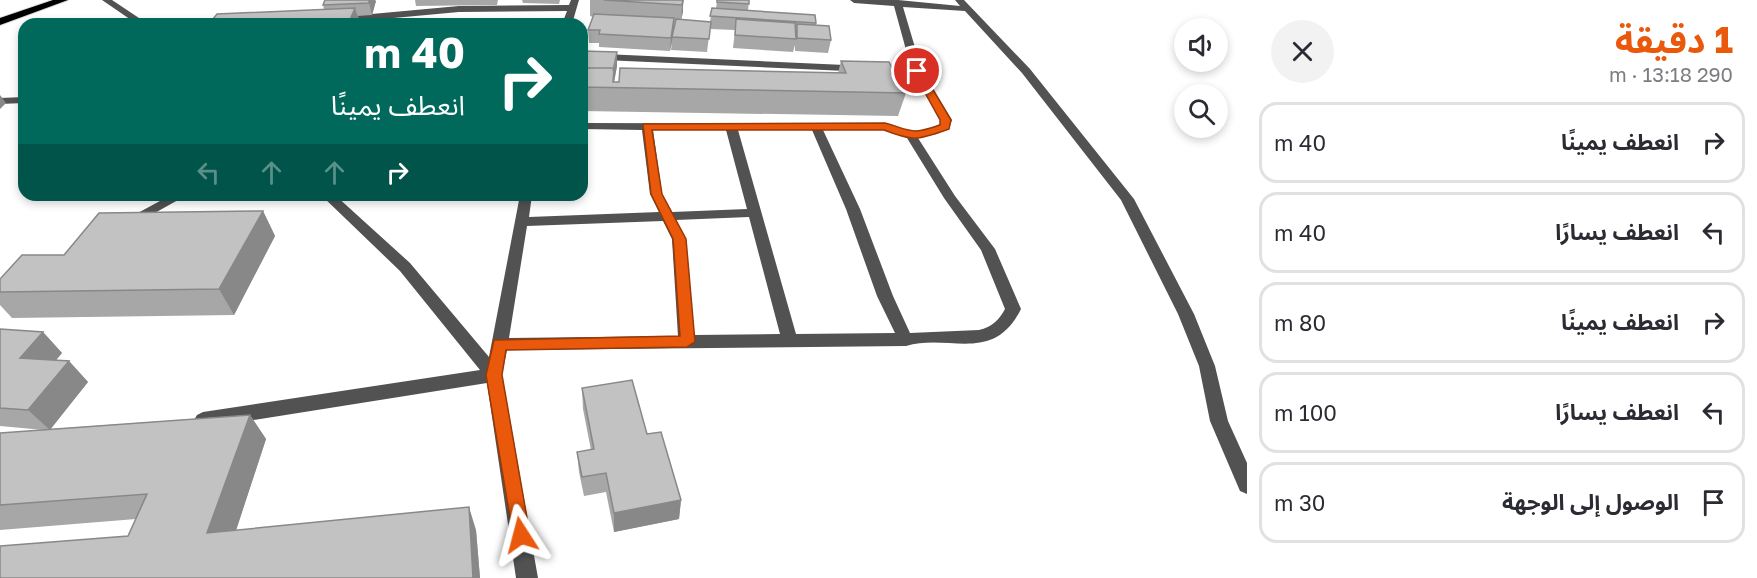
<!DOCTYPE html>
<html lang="ar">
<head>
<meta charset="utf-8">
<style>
	body { margin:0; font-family:"Golos Text","Noto Sans Arabic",sans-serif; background:#f2f2f3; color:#2b2b33; direction:rtl; height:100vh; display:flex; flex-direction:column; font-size:22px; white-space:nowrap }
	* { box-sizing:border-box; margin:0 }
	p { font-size:20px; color:#7c7c81 }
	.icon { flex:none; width:33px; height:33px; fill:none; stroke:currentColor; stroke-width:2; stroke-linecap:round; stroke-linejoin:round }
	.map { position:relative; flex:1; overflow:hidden; direction:ltr }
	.side { display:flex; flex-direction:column; background:#fff; width:510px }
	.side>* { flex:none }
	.hud { position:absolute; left:18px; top:18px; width:570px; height:183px; border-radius:18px; box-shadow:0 3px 9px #0003; direction:rtl; background:#00695c; color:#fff; overflow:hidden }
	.buttons { position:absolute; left:1174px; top:18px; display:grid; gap:12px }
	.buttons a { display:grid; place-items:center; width:54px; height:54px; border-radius:50%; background:#fff; box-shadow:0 3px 9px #0003; font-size:30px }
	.pin { position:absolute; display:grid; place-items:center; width:51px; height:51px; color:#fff; margin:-26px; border:3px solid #fff; border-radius:50%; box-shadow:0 2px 6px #0007 }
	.me { position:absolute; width:66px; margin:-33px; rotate:351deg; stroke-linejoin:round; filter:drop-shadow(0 0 4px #0008) }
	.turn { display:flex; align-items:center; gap:21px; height:126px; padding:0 24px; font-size:27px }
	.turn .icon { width:78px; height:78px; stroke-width:2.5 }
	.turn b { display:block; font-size:42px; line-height:51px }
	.lanes { display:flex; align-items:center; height:57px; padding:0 24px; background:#0003; justify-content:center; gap:30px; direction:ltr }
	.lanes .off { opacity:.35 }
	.round { display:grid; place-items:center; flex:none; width:63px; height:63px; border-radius:32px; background:#f2f2f3 }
	.head { display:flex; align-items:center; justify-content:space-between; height:102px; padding:0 24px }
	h1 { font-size:36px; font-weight:700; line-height:45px; color:#ea580c }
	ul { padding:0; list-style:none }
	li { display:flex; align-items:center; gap:18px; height:81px; margin:0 12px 9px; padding:0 12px; border:3px solid #e1e1e2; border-radius:18px }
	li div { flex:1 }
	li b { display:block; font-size:22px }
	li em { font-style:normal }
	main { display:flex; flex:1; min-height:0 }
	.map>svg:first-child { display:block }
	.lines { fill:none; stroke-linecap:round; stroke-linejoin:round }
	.highway-casing { stroke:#dbdbdb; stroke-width:2 }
	.minor { fill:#525252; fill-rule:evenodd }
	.highway { fill:#000; fill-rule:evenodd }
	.wall { fill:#a7a7a7 }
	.shaded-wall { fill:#888 }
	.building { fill:#c2c2c2; stroke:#888; stroke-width:1.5 }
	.route { fill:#ea580c; stroke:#983908; stroke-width:1.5 }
</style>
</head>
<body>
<main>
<section class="side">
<div class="head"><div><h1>1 دقيقة</h1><p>290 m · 13:18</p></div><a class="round"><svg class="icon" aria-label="close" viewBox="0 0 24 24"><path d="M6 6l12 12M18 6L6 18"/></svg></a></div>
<ul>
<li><svg class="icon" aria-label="right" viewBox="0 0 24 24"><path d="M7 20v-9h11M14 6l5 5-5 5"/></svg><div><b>انعطف يمينًا</b></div><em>40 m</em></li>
<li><svg class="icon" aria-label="left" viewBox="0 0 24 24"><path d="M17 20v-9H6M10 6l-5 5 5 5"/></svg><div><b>انعطف يسارًا</b></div><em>40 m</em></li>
<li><svg class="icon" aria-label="right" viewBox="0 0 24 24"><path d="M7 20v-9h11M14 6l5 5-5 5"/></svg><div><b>انعطف يمينًا</b></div><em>80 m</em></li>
<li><svg class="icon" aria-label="left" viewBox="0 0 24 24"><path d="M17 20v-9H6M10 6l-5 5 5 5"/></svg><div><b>انعطف يسارًا</b></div><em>100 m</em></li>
<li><svg class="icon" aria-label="arrive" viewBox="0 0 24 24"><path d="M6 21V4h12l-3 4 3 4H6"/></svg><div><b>الوصول إلى الوجهة</b></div><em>30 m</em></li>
</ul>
</section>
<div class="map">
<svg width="1247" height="578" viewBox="0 0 1247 578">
	<rect width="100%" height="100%" fill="#fff"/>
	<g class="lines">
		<!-- highway casing -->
		<g class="highway-casing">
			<path id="highway" d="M 53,0 L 68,0 L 0,25 L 0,18 Z"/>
		</g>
		<!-- minor -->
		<path class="minor" d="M 102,0 L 112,0 L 148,24 L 137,24 Z
			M 571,0 L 579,0 L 572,24 L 562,24 L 567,11 L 459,12 L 339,23 L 334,20 L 339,17 L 459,6 L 569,5 Z
			M 850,0 L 898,0 L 960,6 L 955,0 L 964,0 L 1030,69 L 1134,199 L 1194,314 L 1215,366 L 1228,421 L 1247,463 L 1247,494 L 1240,491 L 1210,421 L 1199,366 L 1178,314 L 1121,200 L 1022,73 L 965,11 L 903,7 L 922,71 L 952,120 L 949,128 L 937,134 L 918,138 L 955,196 L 995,249 L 1021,309 C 993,365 949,333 906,346 L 507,350 L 502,375 L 538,578 L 516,578 L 487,383 L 203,428 L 197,425 L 194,420 L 197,415 L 203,412 L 480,370 L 400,271 L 321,195 L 335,195 L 410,263 L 489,357 L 520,195 L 532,195 L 529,217 L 659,212 L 650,194 L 642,130 L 582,129 L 582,123 L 885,124 C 908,130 916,136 940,124 L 940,120 L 914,74 L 582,59 L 582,53 L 911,68 L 894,6 L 854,3 ZM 653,130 L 726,130 L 747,209 L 672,212 L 662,194 ZM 738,130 L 812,130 L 846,209 L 877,296 L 895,333 L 796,334 ZM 823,130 L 884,130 L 907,138 L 944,198 L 981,250 L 1005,309 C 999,320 992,327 979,330 L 910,333 L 893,296 L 860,209 ZM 749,217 L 780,334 L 694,335 L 686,239 L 676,220 ZM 663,221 L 672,239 L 678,336 L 509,338 L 527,226 Z
			M 24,97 L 24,103 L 0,104 L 0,98 Z
			M 171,195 L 187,195 L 135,224 L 130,225 L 123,221 Z"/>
		<!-- highway -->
		<use href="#highway" class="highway"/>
	</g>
	<!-- wall -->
	<path class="wall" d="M 415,0 L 498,0 L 497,5 L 416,6 Z
		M 522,0 L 560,0 L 559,4 L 523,3 Z
		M 590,0 L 684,0 L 681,20 L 710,22 L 712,8 L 716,9 L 717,0 L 749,0 L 748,11 L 816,23 L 816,25 L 831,40 L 828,53 L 795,51 L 795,45 L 793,52 L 733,48 L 735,30 L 710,29 L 707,52 L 671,50 L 672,42 L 670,51 L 599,47 L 599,43 L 589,43 L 588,30 L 593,17 L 590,16 Z
		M 376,1 L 372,15 L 358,16 L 360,24 L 209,24 L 324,9 L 323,5 Z
		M 582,51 L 617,66 L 614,82 L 838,73 L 841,61 L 906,93 L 898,116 L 582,111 Z
		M 263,211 L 275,236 L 234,315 L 12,318 L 0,305 L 0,279 L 64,255 Z
		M 0,329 L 43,332 L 62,353 L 56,360 L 69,361 L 88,382 L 50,429 L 250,415 L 266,439 L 236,530 L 476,530 L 480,578 L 0,578 L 128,536 L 136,519 L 0,530 L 0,433 L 44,430 L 0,426 Z
		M 582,388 L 647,434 L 681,500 L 679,519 L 614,532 L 606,492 L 584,496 L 579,472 L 577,452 L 591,450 L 583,409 Z"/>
	<!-- shaded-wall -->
	<path class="shaded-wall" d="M 369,0 L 375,0 L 376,1 L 372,15 L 369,3 Z
		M 683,0 L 683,12 L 681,22 L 682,5 Z
		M 355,8 L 360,24 L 350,24 L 349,22 Z
		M 674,18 L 674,31 L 670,51 L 671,38 Z
		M 617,52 L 617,66 L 613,88 L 614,70 Z
		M 0,95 L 6,103 L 0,109 Z
		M 263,211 L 275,236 L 234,315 L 219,289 Z
		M 43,332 L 62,353 L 41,378 L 20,358 Z
		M 69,361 L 88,382 L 50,430 L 28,410 Z
		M 250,415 L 266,439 L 228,555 L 207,533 Z
		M 681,500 L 679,519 L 614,532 L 614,513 Z
		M 469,507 L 476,530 L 480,578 L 473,578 Z"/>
	<!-- building -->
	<path class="building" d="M 325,0 L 369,0 L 369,3 L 323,5 Z
		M 604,0 L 683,0 L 682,5 Z
		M 717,0 L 749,0 L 749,4 L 717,2 Z
		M 355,8 L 349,22 L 309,24 L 209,24 L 217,14 Z
		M 712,8 L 815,15 L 816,23 L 710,16 Z
		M 594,14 L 674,18 L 671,38 L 599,34 L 600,30 L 588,30 Z
		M 676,19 L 711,22 L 709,39 L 672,37 Z
		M 736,19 L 795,23 L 796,39 L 735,35 Z
		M 797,24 L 829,26 L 831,40 L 797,38 Z
		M 582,51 L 617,52 L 613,71 L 614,68 L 582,68 Z
		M 841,61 L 889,62 L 906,93 L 582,87 L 582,68 L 614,68 L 613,82 L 619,82 L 620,68 L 846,73 Z
		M 263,211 L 219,289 L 0,292 L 0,279 L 22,255 L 64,255 L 99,213 Z
		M 0,329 L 43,332 L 20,358 L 69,361 L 28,410 L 0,408 Z
		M 632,380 L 647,434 L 661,432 L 681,500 L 614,513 L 606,473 L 582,477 L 577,452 L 594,449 L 582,388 Z
		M 250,415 L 207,533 L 469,507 L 473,578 L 0,578 L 0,546 L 128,536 L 147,494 L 0,505 L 0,433 Z"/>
	<!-- route -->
	<path class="route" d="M 917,68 L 922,71 L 951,120 L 949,129 C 917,140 915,142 884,130 L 652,130 L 662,194 L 686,239 L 695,342 L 687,347 L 506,350 L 502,375 L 530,535 L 527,541 L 521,544 L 514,541 L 486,375 L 494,340 L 680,336 L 673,239 L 651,194 L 643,124 L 885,123 C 913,131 911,135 940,125 L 940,120 L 913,71 Z"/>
</svg>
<div class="buttons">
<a><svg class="icon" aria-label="sound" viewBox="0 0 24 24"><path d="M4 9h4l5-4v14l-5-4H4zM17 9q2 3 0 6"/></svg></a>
<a><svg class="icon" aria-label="search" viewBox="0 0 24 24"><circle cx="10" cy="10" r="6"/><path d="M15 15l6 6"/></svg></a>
</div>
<div class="pin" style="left:917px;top:71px;background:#d93025"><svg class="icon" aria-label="arrive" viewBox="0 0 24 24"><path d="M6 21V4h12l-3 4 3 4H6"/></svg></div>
<svg class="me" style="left:521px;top:535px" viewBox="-20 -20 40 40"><path d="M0-17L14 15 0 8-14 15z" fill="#ea580c" stroke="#fff" stroke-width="4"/></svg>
<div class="hud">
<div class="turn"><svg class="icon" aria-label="right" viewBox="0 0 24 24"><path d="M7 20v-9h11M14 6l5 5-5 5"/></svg><div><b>40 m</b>انعطف يمينًا</div></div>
<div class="lanes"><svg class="icon off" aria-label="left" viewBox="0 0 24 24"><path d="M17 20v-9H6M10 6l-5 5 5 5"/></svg><svg class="icon off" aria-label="ahead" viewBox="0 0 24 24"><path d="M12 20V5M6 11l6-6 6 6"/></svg><svg class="icon off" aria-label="ahead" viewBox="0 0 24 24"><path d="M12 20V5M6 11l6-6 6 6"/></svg><svg class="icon" aria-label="right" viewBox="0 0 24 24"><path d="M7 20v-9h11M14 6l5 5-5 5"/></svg></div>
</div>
</div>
</main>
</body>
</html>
